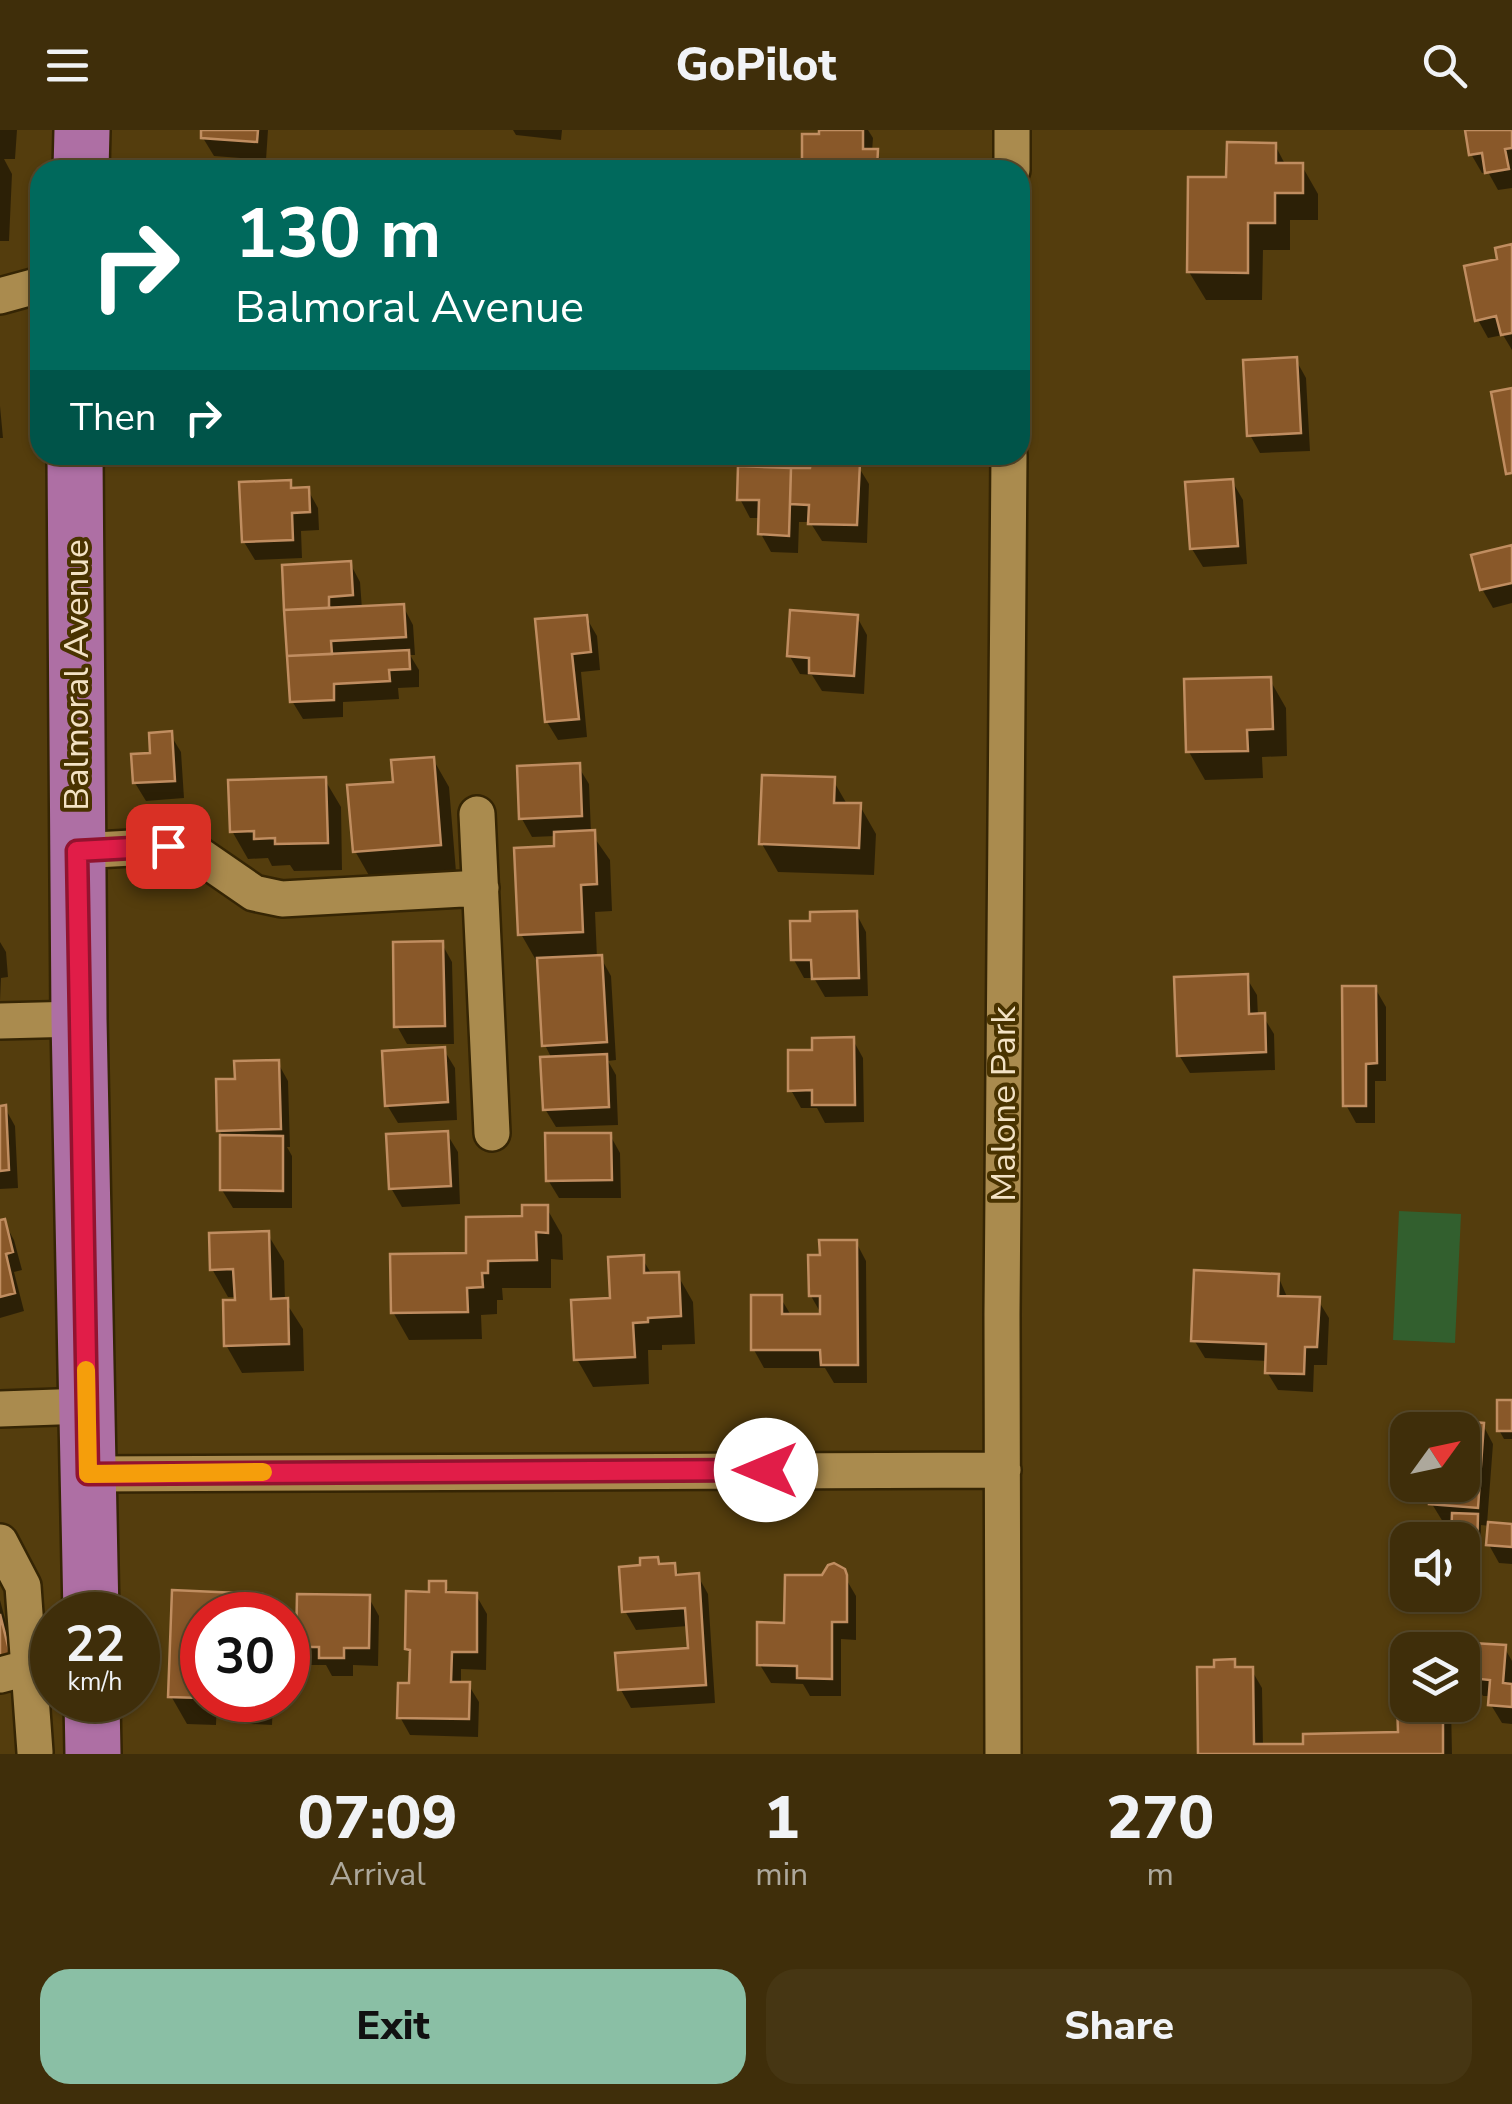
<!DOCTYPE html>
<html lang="en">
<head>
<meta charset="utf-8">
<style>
	body { margin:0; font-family:"Nunito Sans",sans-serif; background:#463613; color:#f1f3f6; height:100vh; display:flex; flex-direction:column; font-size:38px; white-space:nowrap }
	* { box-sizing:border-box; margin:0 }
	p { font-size:32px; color:#ada89c }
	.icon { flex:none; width:55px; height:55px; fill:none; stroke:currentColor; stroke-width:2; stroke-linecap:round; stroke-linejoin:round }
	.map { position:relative; height:1624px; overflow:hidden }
	.drawer { display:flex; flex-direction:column; background:#3f2e0a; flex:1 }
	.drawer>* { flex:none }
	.hud { position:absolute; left:30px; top:30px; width:1000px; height:305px; border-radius:30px; box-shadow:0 2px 8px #0004,0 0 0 2px #584a2b; background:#00695c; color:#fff; overflow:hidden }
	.needle { width:65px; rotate:57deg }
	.controls { position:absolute; left:1390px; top:1282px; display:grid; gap:20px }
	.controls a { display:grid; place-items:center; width:90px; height:90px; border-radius:20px; background:#3f2e0a; box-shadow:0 2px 8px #0004,0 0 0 2px #584a2b; font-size:50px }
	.speed { position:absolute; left:30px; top:1462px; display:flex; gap:20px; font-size:50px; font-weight:700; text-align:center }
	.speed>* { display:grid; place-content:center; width:130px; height:130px; border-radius:50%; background:#3f2e0a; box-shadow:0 2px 8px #0004,0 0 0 2px #584a2b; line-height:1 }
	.speed small { font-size:25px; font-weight:400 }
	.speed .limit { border:15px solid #d22; background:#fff; color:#111 }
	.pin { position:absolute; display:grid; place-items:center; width:85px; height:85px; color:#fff; margin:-42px; border-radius:20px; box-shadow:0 5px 15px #0006 }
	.me { position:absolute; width:110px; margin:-55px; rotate:270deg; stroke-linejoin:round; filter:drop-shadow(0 0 8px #0008) }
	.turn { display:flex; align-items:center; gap:35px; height:210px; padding:0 40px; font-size:45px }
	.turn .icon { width:130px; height:130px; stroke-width:2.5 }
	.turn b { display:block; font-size:70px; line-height:85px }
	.then { display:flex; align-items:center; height:95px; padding:0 40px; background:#0003; gap:20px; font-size:38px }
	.eta { display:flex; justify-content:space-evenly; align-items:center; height:170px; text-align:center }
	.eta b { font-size:60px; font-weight:800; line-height:70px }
	.button { display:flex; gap:20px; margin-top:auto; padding:20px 40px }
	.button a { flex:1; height:115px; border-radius:30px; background:#8abfa5; color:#111; font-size:40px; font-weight:800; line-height:115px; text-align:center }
	.button a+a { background:#463613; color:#f1f3f6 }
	header { display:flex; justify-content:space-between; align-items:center; height:130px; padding:0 40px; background:#3f2e0a; font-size:45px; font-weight:800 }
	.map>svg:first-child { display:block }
	.green { fill:#325f2e }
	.shadow { fill:#0007 }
	.building { fill:#895829; stroke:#c08d60; stroke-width:2.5 }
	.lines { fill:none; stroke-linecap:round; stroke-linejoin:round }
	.minor-casing { stroke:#352504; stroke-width:40 }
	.trunk-casing { stroke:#352504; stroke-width:60 }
	.minor { stroke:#aa8b4e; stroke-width:35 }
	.trunk { stroke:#ae6fa4; stroke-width:55 }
	.route-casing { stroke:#92132f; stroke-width:25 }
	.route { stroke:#e11d48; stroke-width:18 }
	.slow { stroke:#f59e0b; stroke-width:18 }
	.labels { text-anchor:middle; stroke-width:8; stroke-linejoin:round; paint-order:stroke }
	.street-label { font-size:35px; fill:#f3e2c4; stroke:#493300 }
</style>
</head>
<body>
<header><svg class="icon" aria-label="menu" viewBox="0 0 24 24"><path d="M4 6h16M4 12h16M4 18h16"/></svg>GoPilot<svg class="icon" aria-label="search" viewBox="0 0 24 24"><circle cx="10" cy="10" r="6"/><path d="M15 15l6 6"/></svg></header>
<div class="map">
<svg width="1512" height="1624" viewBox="0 0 1512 1624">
	<rect width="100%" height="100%" fill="#543d0d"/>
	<!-- green -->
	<path class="green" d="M 1399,1081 L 1461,1084 L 1455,1213 L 1393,1210 Z"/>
	<!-- shadow -->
	<path class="shadow" d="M 0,0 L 17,0 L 15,29 L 4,29 L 12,44 L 9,111 L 0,111 Z
		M 204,0 L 268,0 L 266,30 L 214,26 L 203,8 Z
		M 513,0 L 562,0 L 561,10 L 516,5 Z
		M 821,0 L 868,0 L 873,8 L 872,22 L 876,22 L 887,40 L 804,40 L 821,7 Z
		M 1468,0 L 1512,0 L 1512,58 L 1498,60 L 1488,42 L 1482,43 L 1471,24 Z
		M 1275,15 L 1286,36 L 1302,36 L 1318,64 L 1318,90 L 1290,90 L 1290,120 L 1263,120 L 1262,170 L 1206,170 L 1189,142 Z
		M 1512,117 L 1512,220 L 1503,205 L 1488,208 L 1478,190 L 1500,130 Z
		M 1296,230 L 1306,248 L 1310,321 L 1260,323 L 1250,305 Z
		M 0,276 L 3,308 L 0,308 Z
		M 858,336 L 869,354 L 867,413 L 822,411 L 810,392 L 799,392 L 798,423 L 771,422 L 761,404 L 761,388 L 750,388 L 740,369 L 740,339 L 813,341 Z
		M 1232,351 L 1243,370 L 1247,434 L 1203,437 L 1192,419 Z
		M 289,352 L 294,361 L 308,360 L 318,378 L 319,400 L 301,401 L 302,428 L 255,430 L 244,412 Z
		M 1512,417 L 1512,473 L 1493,478 L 1482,459 Z
		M 350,433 L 360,452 L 362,479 L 403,476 L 413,495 L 415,525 L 410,525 L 419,540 L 419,557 L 398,558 L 399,569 L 343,572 L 343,587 L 303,589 L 292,571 L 285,437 Z
		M 586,487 L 597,506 L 600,540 L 581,542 L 587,607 L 558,610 L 547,592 L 538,492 Z
		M 857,487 L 867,505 L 864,564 L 822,561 L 812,545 L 800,544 L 789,525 Z
		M 1270,550 L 1286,578 L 1287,626 L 1262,627 L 1263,648 L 1205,650 L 1189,622 Z
		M 170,604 L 181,622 L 184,668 L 146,671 L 135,653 Z
		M 433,629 L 449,657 L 456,742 L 371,749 L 355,721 Z
		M 578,636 L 589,654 L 591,703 L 610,730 L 612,781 L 595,782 L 597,828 L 601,828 L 611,846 L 616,930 L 608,931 L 616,945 L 618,995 L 556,997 L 545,979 L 552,929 L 545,915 L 540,832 L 537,832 L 521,804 L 557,719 L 556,706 L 532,707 L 522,689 Z
		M 325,650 L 341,677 L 342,740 L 294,741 L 290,735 L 272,736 L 268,728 L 248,729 L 232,701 Z
		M 833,650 L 848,676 L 860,676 L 876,704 L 874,745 L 778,742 L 762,714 Z
		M 856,783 L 866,802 L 868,866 L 825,867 L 814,848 L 804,848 L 794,830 Z
		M 0,812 L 6,822 L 8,847 L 1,848 L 0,871 Z
		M 442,814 L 452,832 L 454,914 L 407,914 L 397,896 Z
		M 1246,847 L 1257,865 L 1258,886 L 1263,886 L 1274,904 L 1275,940 L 1190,943 L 1179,925 Z
		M 1375,858 L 1386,877 L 1386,951 L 1375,951 L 1375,993 L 1356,993 L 1346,975 Z
		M 853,910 L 863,928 L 864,992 L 825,993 L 817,978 L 801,978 L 791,960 L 814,922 Z
		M 444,920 L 455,938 L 457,990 L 398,993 L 387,975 Z
		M 278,933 L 288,951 L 290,1017 L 287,1017 L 292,1026 L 292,1078 L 233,1078 L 222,1060 L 222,1005 L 219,1000 L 237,951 Z
		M 0,978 L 5,978 L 15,996 L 18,1058 L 0,1059 Z
		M 447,1004 L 458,1022 L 460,1074 L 402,1077 L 391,1058 Z
		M 610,1005 L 620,1023 L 621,1068 L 559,1068 L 548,1050 Z
		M 546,1077 L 562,1105 L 563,1130 L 551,1129 L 551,1158 L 502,1158 L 503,1170 L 497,1170 L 497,1184 L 481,1185 L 482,1209 L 409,1210 L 393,1182 L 468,1125 Z
		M 4,1092 L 14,1110 L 22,1140 L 14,1142 L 24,1181 L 0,1188 L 0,1093 Z
		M 267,1103 L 284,1131 L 285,1171 L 303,1199 L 304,1241 L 242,1243 L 226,1215 L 237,1167 L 228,1167 L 212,1139 Z
		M 856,1112 L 866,1131 L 867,1253 L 834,1253 L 825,1238 L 764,1238 L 754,1220 L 780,1167 L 792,1187 L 823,1187 L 811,1166 L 822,1127 Z
		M 642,1128 L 652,1145 L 677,1144 L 693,1172 L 695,1214 L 662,1215 L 662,1220 L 648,1220 L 649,1254 L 593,1257 L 577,1229 Z
		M 1278,1146 L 1288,1169 L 1318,1170 L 1329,1188 L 1327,1235 L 1314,1235 L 1313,1262 L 1278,1260 L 1267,1242 L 1268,1231 L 1205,1228 L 1194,1210 Z
		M 1512,1273 L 1512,1309 L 1504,1309 L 1499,1300 Z
		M 1483,1295 L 1493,1314 L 1487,1394 L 1512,1396 L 1512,1434 L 1499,1433 L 1489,1415 L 1490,1396 L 1481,1395 L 1480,1433 L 1462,1432 L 1462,1410 L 1454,1410 L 1454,1393 L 1443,1392 L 1432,1374 L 1434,1355 L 1462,1355 L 1462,1300 L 1438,1300 Z
		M 660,1436 L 674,1436 L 680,1447 L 698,1446 L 708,1464 L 715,1573 L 631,1578 L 621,1560 L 690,1521 L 688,1496 L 636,1500 L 625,1481 Z
		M 839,1437 L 856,1466 L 856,1510 L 841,1509 L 841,1566 L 810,1566 L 803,1554 L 771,1553 L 760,1535 L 824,1448 Z
		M 444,1454 L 451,1465 L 476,1465 L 487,1484 L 486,1540 L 461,1539 L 461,1554 L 468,1554 L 479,1572 L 478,1607 L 410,1605 L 400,1587 L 411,1555 L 412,1527 L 407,1519 L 431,1465 Z
		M 175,1462 L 260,1466 L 271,1485 L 202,1485 L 202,1570 L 217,1570 L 216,1595 L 187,1594 L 171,1566 Z
		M 369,1468 L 379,1486 L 378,1536 L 353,1535 L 353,1546 L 332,1546 L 326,1535 L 309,1535 L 299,1516 Z
		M 0,1470 L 19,1542 L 0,1547 Z
		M 1504,1517 L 1512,1531 L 1512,1594 L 1502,1593 L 1491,1575 L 1492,1566 L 1483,1566 L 1472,1547 Z
		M 1234,1532 L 1238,1539 L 1251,1539 L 1262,1558 L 1263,1617 L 1306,1616 L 1400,1605 L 1408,1575 L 1451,1575 L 1452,1624 L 1201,1624 L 1217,1540 Z
		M 219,1570 L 273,1570 L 272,1595 L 233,1593 Z"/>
	<!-- building -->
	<path class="building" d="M 201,0 L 258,0 L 257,12 L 201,8 Z
		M 819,0 L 863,0 L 863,19 L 878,19 L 877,40 L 802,40 L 802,4 L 819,4 Z
		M 1465,0 L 1512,0 L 1512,18 L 1505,19 L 1509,39 L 1485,43 L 1482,23 L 1469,25 Z
		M 1227,12 L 1276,13 L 1276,33 L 1303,33 L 1303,63 L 1275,63 L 1275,93 L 1248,93 L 1248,143 L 1187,142 L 1188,47 L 1226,47 Z
		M 1512,114 L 1512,203 L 1501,205 L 1496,186 L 1475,191 L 1464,136 L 1497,129 L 1495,118 Z
		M 1297,227 L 1301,303 L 1247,306 L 1243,230 Z
		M 1512,258 L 1512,343 L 1506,344 L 1491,262 Z
		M 811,332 L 860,333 L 857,395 L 808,394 L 809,375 L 790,374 L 791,338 L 810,338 Z
		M 738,336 L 791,338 L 789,406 L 758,404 L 759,370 L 737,370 Z
		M 1233,349 L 1238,416 L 1190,419 L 1185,352 Z
		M 291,350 L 291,358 L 309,357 L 310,382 L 292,383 L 293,410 L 242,412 L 239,352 Z
		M 1512,415 L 1512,453 L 1480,460 L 1471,425 Z
		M 351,431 L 353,465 L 329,467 L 329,478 L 284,480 L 282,435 Z
		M 404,474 L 406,507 L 331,511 L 332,524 L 287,526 L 284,480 Z
		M 790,480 L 858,485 L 854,546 L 809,543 L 809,528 L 787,526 Z
		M 587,485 L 591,522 L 572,524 L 579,589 L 545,592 L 535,489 Z
		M 409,520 L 410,539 L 389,540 L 390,551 L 334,554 L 334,570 L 290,572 L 287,526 Z
		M 1271,547 L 1273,599 L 1247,600 L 1248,621 L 1186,622 L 1184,549 Z
		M 172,601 L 175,651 L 133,653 L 131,624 L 150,623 L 149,603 Z
		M 434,627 L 441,715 L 353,722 L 347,655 L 393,652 L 391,630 Z
		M 580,633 L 582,686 L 519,689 L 517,636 Z
		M 762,645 L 835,647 L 834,673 L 861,673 L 859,718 L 759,714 Z
		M 326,647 L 328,713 L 275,714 L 275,708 L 254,709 L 254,701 L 230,702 L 228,650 Z
		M 595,700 L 597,754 L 581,755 L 583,802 L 518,805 L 514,718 L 554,716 L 554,702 Z
		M 857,781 L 859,848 L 812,849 L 811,830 L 791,830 L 790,791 L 810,791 L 810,782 Z
		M 443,811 L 445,896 L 394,897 L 393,812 Z
		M 602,825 L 607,912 L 542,916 L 537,828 Z
		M 1248,844 L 1249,884 L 1265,883 L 1266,922 L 1177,926 L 1174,847 Z
		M 1342,856 L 1376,856 L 1377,933 L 1366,934 L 1366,976 L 1343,976 Z
		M 854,907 L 855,975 L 812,975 L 812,960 L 788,961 L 788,920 L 812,920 L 812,908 Z
		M 445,917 L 448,972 L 385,976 L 382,921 Z
		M 607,924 L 609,977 L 543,980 L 540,927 Z
		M 279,930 L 281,999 L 217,1001 L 216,949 L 235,949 L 234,931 Z
		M 6,975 L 9,1040 L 0,1041 L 0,976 Z
		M 448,1001 L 451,1056 L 389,1059 L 386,1004 Z
		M 545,1003 L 611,1003 L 612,1050 L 546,1051 Z
		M 220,1005 L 283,1006 L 283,1061 L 220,1060 Z
		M 522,1075 L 548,1075 L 548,1103 L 536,1102 L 537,1130 L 488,1131 L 488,1143 L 482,1143 L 483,1157 L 467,1158 L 468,1182 L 391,1183 L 390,1124 L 466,1123 L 466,1087 L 522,1086 Z
		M 5,1089 L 13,1122 L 6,1124 L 15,1163 L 0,1167 L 0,1090 Z
		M 269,1101 L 271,1169 L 288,1168 L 289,1214 L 224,1216 L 223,1170 L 235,1170 L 233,1139 L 210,1140 L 209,1103 Z
		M 819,1110 L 857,1110 L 858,1235 L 821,1235 L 820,1220 L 751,1220 L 751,1165 L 782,1165 L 782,1184 L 820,1184 L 820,1166 L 809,1166 L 808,1125 L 820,1125 Z
		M 644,1125 L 644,1143 L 679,1142 L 681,1186 L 648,1188 L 648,1192 L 633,1193 L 635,1227 L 574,1230 L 571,1170 L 610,1168 L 608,1127 Z
		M 1194,1140 L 1279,1144 L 1278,1166 L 1320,1167 L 1317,1217 L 1305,1217 L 1304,1244 L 1265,1243 L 1266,1214 L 1191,1211 Z
		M 1497,1270 L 1512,1270 L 1512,1301 L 1497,1301 Z
		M 1436,1289 L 1484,1293 L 1478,1378 L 1429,1374 L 1431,1355 L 1462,1355 L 1462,1300 L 1435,1300 Z
		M 1452,1383 L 1478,1384 L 1477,1425 L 1462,1425 L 1462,1410 L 1451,1410 Z
		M 1488,1392 L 1512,1394 L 1512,1417 L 1486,1415 Z
		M 658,1427 L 659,1434 L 675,1433 L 676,1445 L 699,1443 L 706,1555 L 618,1560 L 615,1523 L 688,1518 L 685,1478 L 622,1482 L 619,1437 L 640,1435 L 640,1428 Z
		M 834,1433 L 845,1439 L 847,1445 L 847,1492 L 832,1492 L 832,1549 L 797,1548 L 797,1536 L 757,1535 L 757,1492 L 784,1493 L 785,1445 L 822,1445 L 828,1435 Z
		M 429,1451 L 446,1451 L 446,1462 L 477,1463 L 477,1522 L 452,1522 L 451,1552 L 470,1552 L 469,1589 L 397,1588 L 398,1553 L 409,1553 L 410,1520 L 405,1519 L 406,1461 L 429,1462 Z
		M 172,1460 L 262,1464 L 261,1485 L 202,1485 L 201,1568 L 168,1567 Z
		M 297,1464 L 370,1465 L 369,1518 L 344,1518 L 344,1528 L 319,1528 L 319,1517 L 296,1517 Z
		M 0,1484 L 10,1524 L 0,1526 Z
		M 1472,1513 L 1506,1515 L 1503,1553 L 1512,1554 L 1512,1577 L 1488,1575 L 1490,1550 L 1470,1548 Z
		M 1235,1529 L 1235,1537 L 1253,1537 L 1254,1614 L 1303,1614 L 1303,1604 L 1398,1602 L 1396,1543 L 1408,1542 L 1408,1575 L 1443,1575 L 1443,1624 L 1198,1624 L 1197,1537 L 1214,1537 L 1214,1530 Z"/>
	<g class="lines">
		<!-- minor casing -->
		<g class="minor-casing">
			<path id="minor" d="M 1012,40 L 1012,0
				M 0,166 L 40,155
				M 477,684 L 492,1003
				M 77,721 L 168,716 L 196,723 L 254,763 L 282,769 L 481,758
				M 0,891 L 79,889
				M 0,1279 L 86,1276
				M 88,1344 L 1003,1340
				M 0,1412 L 23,1456 L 35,1622
				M 0,1545 L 30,1537
				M 1003,1624 L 1002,1184 L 1009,325"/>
		</g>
		<!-- trunk casing -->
		<g class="trunk-casing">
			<path id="trunk" d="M 81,40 L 82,0
				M 75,325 L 79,889 L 91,1485
				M 92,1570 L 93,1624"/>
		</g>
		<!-- minor -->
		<use href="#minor" class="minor"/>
		<!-- trunk -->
		<use href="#trunk" class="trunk"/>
	</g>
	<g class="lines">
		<!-- route casing -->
		<g class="route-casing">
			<path id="route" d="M 168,716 L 77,721 L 88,1344 L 766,1340"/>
		</g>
		<!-- route -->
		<use href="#route" class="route"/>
		<!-- slow -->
		<path class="slow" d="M 86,1240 L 88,1344 L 263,1342"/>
	</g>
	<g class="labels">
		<!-- street labels -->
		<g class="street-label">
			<text transform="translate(76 545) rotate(-90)" y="12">Balmoral Avenue</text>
			<text transform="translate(1003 974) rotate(-90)" y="12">Malone Park</text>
		</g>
	</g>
</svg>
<div class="controls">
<a><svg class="needle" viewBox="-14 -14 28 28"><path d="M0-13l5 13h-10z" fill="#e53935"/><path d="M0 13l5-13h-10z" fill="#ada89c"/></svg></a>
<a><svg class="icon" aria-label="sound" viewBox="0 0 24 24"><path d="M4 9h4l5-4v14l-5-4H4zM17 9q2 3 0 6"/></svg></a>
<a><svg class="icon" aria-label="layers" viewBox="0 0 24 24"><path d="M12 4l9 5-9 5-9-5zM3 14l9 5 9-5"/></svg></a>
</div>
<div class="speed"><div>22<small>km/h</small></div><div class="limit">30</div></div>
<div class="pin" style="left:168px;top:716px;background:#d93025"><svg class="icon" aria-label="arrive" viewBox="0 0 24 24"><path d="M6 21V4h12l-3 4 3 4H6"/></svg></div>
<svg class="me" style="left:766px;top:1340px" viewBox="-20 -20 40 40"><circle r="19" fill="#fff"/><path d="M0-13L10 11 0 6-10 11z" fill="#e11d48"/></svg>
<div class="hud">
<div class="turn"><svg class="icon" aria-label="right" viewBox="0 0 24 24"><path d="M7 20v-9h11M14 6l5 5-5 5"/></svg><div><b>130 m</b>Balmoral Avenue</div></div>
<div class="then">Then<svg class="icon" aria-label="right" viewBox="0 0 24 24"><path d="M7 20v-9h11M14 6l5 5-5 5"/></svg></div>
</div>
</div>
<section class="drawer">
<div class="eta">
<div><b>07:09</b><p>Arrival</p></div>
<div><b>1</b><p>min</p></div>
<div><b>270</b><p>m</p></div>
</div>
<div class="button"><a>Exit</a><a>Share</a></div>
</section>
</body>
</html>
